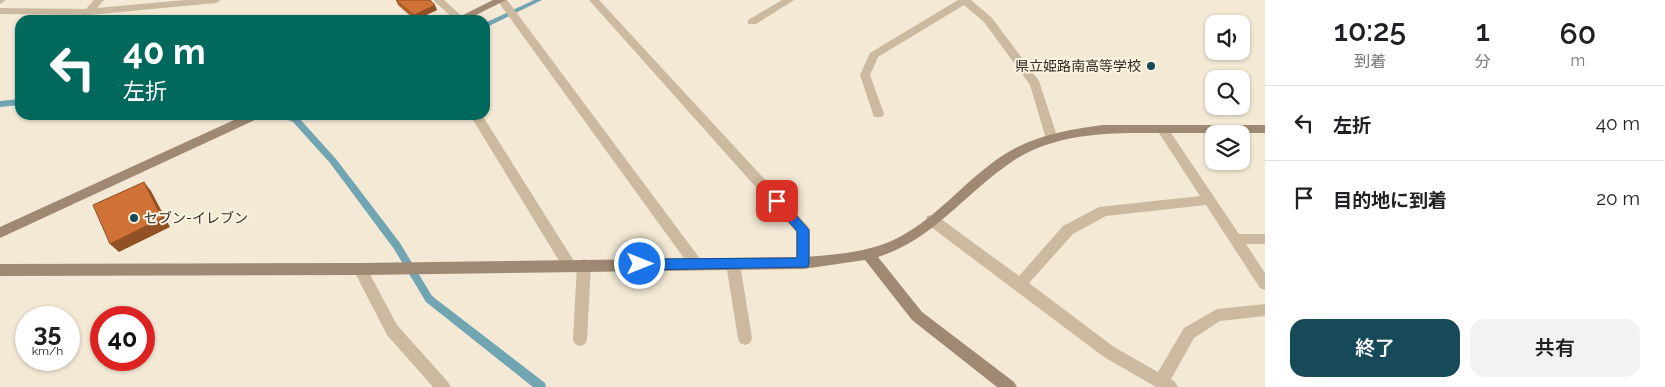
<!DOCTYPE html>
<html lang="ja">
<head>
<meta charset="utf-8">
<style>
	body { margin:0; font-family:Raleway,"Noto Sans JP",sans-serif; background:#f2f2f2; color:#202124; height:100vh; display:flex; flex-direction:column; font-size:19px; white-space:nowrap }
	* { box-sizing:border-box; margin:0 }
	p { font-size:16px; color:#757577 }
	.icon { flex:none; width:28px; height:28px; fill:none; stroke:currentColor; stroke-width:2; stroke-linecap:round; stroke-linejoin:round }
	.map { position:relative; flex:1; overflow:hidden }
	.drawer { display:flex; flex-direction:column; background:#fff; width:400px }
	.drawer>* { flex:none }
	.hud { position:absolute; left:15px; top:15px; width:475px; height:105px; border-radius:15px; box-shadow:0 1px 4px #0004; background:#00695c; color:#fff; overflow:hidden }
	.tools { position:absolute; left:1205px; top:15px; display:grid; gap:10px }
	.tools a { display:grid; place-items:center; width:45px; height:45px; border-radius:10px; background:#fff; box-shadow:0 1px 4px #0004; font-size:25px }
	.speed { position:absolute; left:15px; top:306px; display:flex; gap:10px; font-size:25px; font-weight:700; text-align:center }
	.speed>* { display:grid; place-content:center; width:65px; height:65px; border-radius:50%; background:#fff; box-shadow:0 1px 4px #0004; line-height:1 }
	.speed small { font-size:12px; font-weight:400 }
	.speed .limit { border:8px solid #d22; background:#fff; color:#111 }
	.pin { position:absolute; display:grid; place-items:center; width:42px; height:42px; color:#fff; margin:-21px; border-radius:10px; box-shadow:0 2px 8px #0006 }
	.me { position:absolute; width:55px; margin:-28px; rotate:90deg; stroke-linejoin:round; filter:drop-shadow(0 0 4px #0008) }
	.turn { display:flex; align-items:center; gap:18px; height:105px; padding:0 25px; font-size:22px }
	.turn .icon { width:65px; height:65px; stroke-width:2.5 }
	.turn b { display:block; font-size:35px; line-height:42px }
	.eta { display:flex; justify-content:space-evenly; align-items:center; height:85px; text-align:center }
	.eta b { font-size:30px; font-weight:600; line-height:35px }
	.cta { display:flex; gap:10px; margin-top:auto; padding:10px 25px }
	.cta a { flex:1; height:58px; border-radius:15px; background:#174a59; color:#fff; font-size:20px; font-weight:600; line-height:58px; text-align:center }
	.cta a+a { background:#f2f2f2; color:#202124 }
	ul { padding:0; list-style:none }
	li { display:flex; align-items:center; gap:15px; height:75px; padding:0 25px; border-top:1px solid #e0e0e0 }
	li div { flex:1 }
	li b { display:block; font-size:19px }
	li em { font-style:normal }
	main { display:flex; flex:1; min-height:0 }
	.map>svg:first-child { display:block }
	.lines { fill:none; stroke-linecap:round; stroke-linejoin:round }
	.stream { fill:#72a5b2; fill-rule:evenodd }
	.street { fill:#cbbaa0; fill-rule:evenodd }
	.secondary { fill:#9f8972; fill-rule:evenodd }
	.wall { fill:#b3622e }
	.shaded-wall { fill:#925025 }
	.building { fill:#d07235; stroke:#925025 }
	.route { fill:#1a73e8; stroke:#114b97 }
	.poi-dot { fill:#174a59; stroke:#faf3e1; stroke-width:2 }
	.labels { text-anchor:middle; stroke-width:4; stroke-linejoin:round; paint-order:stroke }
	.poi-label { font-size:14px; fill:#342c24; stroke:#faf3e1; text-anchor:end }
</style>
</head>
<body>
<main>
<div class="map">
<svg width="1265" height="387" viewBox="0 0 1265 387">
	<rect width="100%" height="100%" fill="#f3e9d5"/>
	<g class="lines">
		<!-- stream -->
		<path class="stream" d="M 534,0 L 542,0 L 485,28 L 485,23 Z
			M 20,99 L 20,105 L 0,107 L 0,101 Z
			M 280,115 L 292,115 L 299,118 L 336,159 L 400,243 L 432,296 L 545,383 L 546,387 L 533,387 L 426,302 L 394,249 L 330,163 L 293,122 L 281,117 Z"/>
		<!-- street -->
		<path class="street" d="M 0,0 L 6,0 L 0,4 Z
			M 94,0 L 104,0 L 97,8 L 185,0 L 221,0 L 216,3 L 89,15 L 0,14 L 0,8 L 86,9 Z
			M 433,0 L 444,0 L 465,19 L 455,20 Z
			M 497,0 L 507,0 L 701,260 L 703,264 L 701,268 L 696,270 L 691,268 Z
			M 589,0 L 599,0 L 808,226 L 810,230 L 810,263 L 808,267 L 803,269 L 798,267 L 796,263 L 796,232 Z
			M 782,0 L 794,0 L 756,24 L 748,24 L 748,20 Z
			M 958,0 L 971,0 L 992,18 L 1039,81 L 1058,139 L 1056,142 L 1052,143 L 1046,139 L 1030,85 L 984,22 L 964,5 L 878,57 L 870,75 L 884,114 L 882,117 L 874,117 L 860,75 L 870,53 Z
			M 470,115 L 482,115 L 574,261 L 576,265 L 574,269 L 569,271 L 564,269 Z
			M 1163,126 L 1167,127 L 1239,234 L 1265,234 L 1265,244 L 1246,244 L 1265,273 L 1265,290 L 1260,288 L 1206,205 L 1106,216 L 1073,234 L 1029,283 L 1114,347 L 1158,372 L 1184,328 L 1217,309 L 1265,304 L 1265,316 L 1220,321 L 1194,338 L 1171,379 L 1175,382 L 1178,387 L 1156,387 L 1104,357 L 927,224 L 926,220 L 927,216 L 932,215 L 937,216 L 1019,276 L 1063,226 L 1099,207 L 1200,196 L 1157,130 Z
			M 733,258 L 738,260 L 740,264 L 752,338 L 750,343 L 745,345 L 740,343 L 738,338 L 726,264 L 728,260 Z
			M 584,259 L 589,261 L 591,265 L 587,339 L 585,344 L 580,346 L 575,344 L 573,339 L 577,265 L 579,261 Z
			M 360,263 L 365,265 L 397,325 L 448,382 L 451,387 L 433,387 L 387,335 L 353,269 L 355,265 Z"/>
		<!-- secondary -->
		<path class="secondary" d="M 493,0 L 506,0 L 466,20 L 453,20 Z
			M 245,115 L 261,115 L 259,118 L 0,238 L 0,227 Z
			M 1103,125 L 1265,125 L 1265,133 C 1232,133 1199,133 1167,133 C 1114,133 1058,131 1013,161 C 966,192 933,240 878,257 L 922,312 L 1014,382 L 1017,387 L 997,387 L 912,320 L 865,260 L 803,269 L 360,275 L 0,276 L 0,264 L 360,263 L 803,257 C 832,255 862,253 889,242 C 934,223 964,180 1005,154 C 1034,136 1069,129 1103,125 Z"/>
	</g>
	<!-- wall -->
	<path class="wall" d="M 396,0 L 437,10 L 415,20 L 398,5 Z"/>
	<!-- shaded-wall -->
	<path class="shaded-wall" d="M 435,5 L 437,10 L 415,20 L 414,15 Z
		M 144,182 L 151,191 L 170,227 L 119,252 L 110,244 Z"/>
	<!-- building -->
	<path class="building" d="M 396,0 L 430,0 L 435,5 L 414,15 Z
		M 144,182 L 162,218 L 110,244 L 93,205 Z"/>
	<!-- route -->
	<path class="route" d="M 777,196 L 781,198 L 809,230 L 809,263 L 808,267 L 640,270 L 636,268 L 634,264 L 636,261 L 640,259 L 797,258 L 797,231 L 773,204 L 772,201 L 773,198 Z"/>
	<!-- markers -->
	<g class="poi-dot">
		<circle cx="1151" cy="66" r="5"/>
		<circle cx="134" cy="218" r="5"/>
	</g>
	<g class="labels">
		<!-- poi labels -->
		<g class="poi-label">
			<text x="1141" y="71">県立姫路南高等学校</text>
			<text x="144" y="223" text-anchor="start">セブン-イレブン</text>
		</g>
	</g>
</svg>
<div class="tools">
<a><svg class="icon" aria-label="sound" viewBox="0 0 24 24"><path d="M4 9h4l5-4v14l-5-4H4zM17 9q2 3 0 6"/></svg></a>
<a><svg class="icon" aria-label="search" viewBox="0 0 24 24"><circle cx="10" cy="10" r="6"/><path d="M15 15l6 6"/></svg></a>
<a><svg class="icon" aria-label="layers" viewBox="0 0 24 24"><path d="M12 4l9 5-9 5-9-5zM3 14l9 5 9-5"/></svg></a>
</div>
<div class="speed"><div>35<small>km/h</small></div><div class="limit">40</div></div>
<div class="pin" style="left:777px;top:201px;background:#d93025"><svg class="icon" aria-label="arrive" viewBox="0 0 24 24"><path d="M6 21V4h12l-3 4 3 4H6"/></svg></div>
<svg class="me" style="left:640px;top:264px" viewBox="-20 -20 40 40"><circle r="17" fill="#1a73e8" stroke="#fff" stroke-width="3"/><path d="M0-11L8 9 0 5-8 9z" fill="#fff"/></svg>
<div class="hud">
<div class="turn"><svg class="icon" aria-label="left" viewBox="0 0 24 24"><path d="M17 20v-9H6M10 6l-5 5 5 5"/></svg><div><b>40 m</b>左折</div></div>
</div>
</div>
<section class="drawer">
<div class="eta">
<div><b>10:25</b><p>到着</p></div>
<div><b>1</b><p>分</p></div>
<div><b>60</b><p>m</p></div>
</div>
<ul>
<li><svg class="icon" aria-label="left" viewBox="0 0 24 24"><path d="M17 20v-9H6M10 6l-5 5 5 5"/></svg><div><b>左折</b></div><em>40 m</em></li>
<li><svg class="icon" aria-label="arrive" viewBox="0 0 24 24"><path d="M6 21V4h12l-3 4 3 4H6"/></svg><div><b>目的地に到着</b></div><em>20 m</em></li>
</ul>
<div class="cta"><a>終了</a><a>共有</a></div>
</section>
</main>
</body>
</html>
